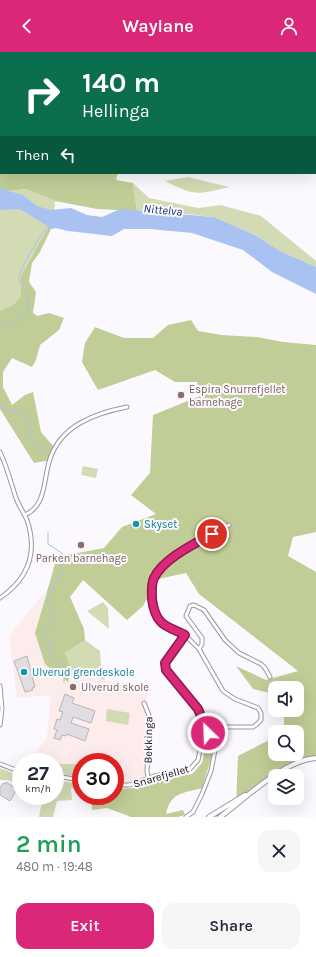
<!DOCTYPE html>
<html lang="en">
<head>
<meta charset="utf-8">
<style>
	body { margin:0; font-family:Karla,sans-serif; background:#f6f6f7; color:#1f2937; height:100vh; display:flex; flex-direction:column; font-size:15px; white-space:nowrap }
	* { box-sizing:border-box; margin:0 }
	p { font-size:13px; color:#747a83 }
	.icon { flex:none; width:22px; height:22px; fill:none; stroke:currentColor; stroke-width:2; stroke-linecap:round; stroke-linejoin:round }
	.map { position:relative; height:765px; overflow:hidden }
	.side { display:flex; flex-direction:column; background:#fff; flex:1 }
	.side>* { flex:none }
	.banner { position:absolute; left:0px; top:0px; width:316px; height:122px; box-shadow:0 4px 16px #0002; background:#0b6e4f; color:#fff; overflow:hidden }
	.buttons { position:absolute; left:268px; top:629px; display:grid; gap:8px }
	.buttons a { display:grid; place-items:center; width:36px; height:36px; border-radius:8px; background:#fff; box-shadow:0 4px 16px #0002; font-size:20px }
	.speed { position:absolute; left:12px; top:701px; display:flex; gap:8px; font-size:20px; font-weight:700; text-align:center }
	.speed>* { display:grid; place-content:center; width:52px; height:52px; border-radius:50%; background:#fff; box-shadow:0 4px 16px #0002; line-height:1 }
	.speed small { font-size:10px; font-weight:400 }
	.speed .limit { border:6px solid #d22; background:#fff; color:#111 }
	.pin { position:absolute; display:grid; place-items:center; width:34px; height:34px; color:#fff; margin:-17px; border:2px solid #fff; border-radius:50%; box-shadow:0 1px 4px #0007 }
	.me { position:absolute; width:44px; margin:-22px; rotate:336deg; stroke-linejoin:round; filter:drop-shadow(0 0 3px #0008) }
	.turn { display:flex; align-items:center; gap:14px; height:84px; padding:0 16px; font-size:18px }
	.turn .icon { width:52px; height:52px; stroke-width:2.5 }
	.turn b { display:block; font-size:28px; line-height:34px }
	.then { display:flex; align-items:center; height:38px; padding:0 16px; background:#0003; gap:8px; font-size:15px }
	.round { display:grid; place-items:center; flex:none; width:42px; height:42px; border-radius:12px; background:#f6f6f7 }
	.head { display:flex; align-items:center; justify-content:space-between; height:68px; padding:0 16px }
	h1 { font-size:24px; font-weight:600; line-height:30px; color:#1e9e55 }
	.button { display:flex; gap:8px; margin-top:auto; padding:8px 16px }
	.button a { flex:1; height:46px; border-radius:12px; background:#db2777; color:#fff; font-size:16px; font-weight:600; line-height:46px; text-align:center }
	.button a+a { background:#f6f6f7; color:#1f2937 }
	header { display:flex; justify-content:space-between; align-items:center; height:52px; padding:0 16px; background:#db2777; color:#fff; font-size:18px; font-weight:600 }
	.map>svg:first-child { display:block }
	.education { fill:#fcecec }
	.green { fill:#d2dbb4 }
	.forest { fill:#c0cd96 }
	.water { fill:#a9c2f2 }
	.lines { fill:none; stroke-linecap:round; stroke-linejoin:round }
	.stream { stroke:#a9c2f2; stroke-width:1 }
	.river { stroke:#a9c2f2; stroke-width:7 }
	.building { fill:#e0dee2; stroke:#b7b5b9 }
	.minor-casing { stroke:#99989c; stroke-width:5 }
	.secondary-casing { stroke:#99989c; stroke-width:6 }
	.minor { stroke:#fff; stroke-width:3 }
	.secondary { stroke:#fff; stroke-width:4 }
	.route-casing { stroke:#8e194d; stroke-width:10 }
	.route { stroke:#db2777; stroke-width:7 }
	.education-dot { fill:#8d6e63; stroke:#fbf9fe; stroke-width:1.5 }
	.culture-dot { fill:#0f9aa8; stroke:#fbf9fe; stroke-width:1.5 }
	.labels { text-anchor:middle; stroke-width:4; stroke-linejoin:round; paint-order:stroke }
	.education-label { font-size:11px; fill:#785e54; stroke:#fbf9fe; text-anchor:start }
	.culture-label { font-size:11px; fill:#0d838f; stroke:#fbf9fe; text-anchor:start }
	.street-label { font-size:11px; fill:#121112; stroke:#fbf9fe }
	.water-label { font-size:12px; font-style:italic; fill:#153068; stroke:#fbf9fe }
</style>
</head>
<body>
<header><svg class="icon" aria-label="back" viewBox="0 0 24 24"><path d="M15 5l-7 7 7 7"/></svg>Waylane<svg class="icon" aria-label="person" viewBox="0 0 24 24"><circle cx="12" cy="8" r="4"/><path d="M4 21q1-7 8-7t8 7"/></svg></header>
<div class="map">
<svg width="316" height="765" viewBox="0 0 316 765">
	<rect width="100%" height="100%" fill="#fbf9fe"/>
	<!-- education -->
	<path class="education" d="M 46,539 L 35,581 L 68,630 L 72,618 L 147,641 L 146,725 L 123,733 L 115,732 L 115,710 L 81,710 L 81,728 L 55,725 L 55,710 L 28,710 L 47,686 L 51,643 L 17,646 L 9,584 Z"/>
	<!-- green -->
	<path class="green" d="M 188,125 L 229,135 C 197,143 194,144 165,129 Z
		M 133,131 L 149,146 L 198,156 L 221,153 L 261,164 L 316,209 L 316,215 L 280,199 L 255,183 L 214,165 L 150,158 L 137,159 Z
		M 26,137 L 55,149 L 54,164 L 21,224 L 22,245 L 13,253 L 0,259 L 0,140 Z
		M 83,414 L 98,417 L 96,426 L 81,423 Z
		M 103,550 L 108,556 L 109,577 L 87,559 Z
		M 85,588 L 100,599 L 101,615 L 105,628 L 72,618 L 65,601 Z
		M 107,657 L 130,661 L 128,673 L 106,669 Z
		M 55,712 L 81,712 L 81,725 L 55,721 Z
		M 0,716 L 21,724 L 21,734 L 8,728 L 0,728 Z
		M 55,728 L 81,732 L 81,738 L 71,736 L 72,748 L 57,749 L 53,765 L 39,765 L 43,744 L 55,744 Z"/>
	<!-- forest -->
	<path class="forest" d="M 0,11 L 1,121 L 118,121 L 116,128 L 133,131 L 137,159 L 97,157 L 55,149 L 26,137 L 0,140 Z
		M 54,164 L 52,175 L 40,200 L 32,211 L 29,230 L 36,240 L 33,261 L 37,264 L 49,261 L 64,266 L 59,278 L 40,293 L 36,308 L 32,315 L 12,306 L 3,320 L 3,335 L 12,353 L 25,343 L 33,340 L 41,380 L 54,395 L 52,408 L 34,411 L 0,357 L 0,259 L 13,253 L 21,245 L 21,224 Z
		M 191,268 L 198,279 L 221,283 L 257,285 L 283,290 L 316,293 L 316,480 L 293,485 L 288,504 L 316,520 L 316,704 L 291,713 L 236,753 L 238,704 L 275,685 L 275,702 L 297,702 L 297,680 L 284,680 L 284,658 L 297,658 L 297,636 L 275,636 L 275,644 L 274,642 L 253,637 L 236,614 L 266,628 L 298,619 L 199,542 L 186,521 L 158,527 L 143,554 L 127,568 L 83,528 L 70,545 L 84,577 L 85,588 L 65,601 L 72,618 L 68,630 L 45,612 L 35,581 L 57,505 L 104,496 L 122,475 L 156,462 L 131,443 L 150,421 L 153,363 L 200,344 L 197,330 L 175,330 L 155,318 L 98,338 L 82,310 L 85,291 L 95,275 L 124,286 L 153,286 L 168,273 Z
		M 207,688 L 210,688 L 212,704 L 202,736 C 183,741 170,741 166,762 L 183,758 L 185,763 L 178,765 L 131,765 L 107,756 L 92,758 L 91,744 L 115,744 L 115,737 L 135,736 L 153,729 L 192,722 L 202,711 Z"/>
	<!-- water -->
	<path class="water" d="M 0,137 L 5,137 L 26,151 L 51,158 L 71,156 L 87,163 L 102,165 L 120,157 L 214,165 L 255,183 L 280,199 L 316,215 L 316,242 L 272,220 L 243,198 L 192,181 L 150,177 L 124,177 L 112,184 L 68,179 L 56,176 L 52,177 L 20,157 L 0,158 Z"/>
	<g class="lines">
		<!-- stream -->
		<path class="stream" d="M 0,271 L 12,273 L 17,269 L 19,263 L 23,263 L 27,261 C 29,251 29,244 24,235 C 22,232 19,230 19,227 C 20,214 40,185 48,173
			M 0,351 L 1,355 C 9,362 19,358 22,361 C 27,365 26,371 32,374 L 28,382 L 32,389 L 40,395 L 41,401
			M 48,480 L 48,492 L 62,501 L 64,505 L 59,525 L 47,548 L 54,568 C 46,581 35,579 50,592 L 48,598 L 57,612 L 62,615 L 64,622 L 64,630"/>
		<!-- river -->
		<path class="river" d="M 0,141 L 21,146 L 35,157"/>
	</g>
	<!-- building -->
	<path class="building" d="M 27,604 L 35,635 L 32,636 L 33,638 L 25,640 L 14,609 Z
		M 65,642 L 74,646 L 72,651 L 95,659 L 91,671 L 73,665 L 71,671 L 89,677 L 85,689 L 67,682 L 66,684 L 62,683 L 60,688 L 54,686 L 57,678 L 54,677 L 57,667 L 60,668 L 63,660 L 59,659 Z
		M 6,730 L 17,737 L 10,749 L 0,743 L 0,736 L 3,731 L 5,732 Z"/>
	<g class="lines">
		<!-- minor casing -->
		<g class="minor-casing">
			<path id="minor" d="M 0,400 C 7,415 11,431 16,446 C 19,454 24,461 27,468 C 38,501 28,527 0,546
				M 25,463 C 47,453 43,427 50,407 C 61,373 96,361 127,355
				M 185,583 L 165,611 L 166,618 L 198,657 L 215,698 L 211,719 L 202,742 L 193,760 L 186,765
				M 199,597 L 202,592 L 202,586 L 186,564 L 190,554 L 194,553 L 204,558 L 225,588 L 239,601 L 261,612 L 265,616 L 270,625
				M 0,634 L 2,657 L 0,673
				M 144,651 L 150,666 L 147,719 L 148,726
				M 0,712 L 21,720
				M 55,724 L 81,728
				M 115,733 L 129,733 L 154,724 L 190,717 L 198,708 L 202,689 L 206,683 L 225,675 L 253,675 L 257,672 L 261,668 L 261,661 L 258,656 L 235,647 L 223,639 L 199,597 L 185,583 L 161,571 L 156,564 L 153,554 L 152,541 L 154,527 L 161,516 L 173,506 L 229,473"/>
		</g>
		<!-- secondary casing -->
		<g class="secondary-casing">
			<path id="secondary" d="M 209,765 L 245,743
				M 220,765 C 246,746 284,708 316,706"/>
		</g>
		<!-- minor -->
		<use href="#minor" class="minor"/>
		<!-- secondary -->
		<use href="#secondary" class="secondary"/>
	</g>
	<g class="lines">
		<!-- route casing -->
		<g class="route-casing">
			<path id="route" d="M 208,681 L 198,657 L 166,618 L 165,611 L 185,583 C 178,579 167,576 161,570 C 155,564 153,555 152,547 C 152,541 151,532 154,526 C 163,507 194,492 212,482"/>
		</g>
		<!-- route -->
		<use href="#route" class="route"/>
	</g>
	<!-- markers -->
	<g class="education-dot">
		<circle cx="181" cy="343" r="4"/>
		<circle cx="81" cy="493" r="4"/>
		<circle cx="73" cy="635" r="4"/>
	</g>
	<g class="culture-dot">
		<circle cx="136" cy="472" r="4"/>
		<circle cx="24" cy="620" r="4"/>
	</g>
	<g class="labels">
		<!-- education labels -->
		<g class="education-label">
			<text x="189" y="341">Espira Snurrefjellet<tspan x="189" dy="13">barnehage</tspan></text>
			<text x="81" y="510" text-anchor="middle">Parken barnehage</text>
			<text x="81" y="639">Ulverud skole</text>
		</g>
		<!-- culture labels -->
		<g class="culture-label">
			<text x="144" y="476">Skyset</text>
			<text x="32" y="624">Ulverud grendeskole</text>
		</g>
		<!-- street labels -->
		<g class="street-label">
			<text transform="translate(148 688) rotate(-89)" y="4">Bekkinga</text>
			<text transform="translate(161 724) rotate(-16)" y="4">Snarefjellet</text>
		</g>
		<!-- water labels -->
		<g class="water-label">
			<text transform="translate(163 158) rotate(5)" y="4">Nittelva</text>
		</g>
	</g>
</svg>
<div class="buttons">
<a><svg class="icon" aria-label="sound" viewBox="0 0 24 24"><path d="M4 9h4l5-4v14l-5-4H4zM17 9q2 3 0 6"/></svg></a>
<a><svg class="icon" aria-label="search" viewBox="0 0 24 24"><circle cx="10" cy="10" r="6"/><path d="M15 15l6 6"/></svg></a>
<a><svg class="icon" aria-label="layers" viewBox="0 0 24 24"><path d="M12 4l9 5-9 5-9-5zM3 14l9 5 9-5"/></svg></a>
</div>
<div class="speed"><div>27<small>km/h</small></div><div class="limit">30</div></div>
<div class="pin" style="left:212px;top:482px;background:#d93025"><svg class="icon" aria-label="arrive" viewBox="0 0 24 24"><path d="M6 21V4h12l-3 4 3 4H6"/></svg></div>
<svg class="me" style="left:208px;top:681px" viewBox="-20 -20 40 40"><circle r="17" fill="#db2777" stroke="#fff" stroke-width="3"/><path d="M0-11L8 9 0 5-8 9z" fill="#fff"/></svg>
<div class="banner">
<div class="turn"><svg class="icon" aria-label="right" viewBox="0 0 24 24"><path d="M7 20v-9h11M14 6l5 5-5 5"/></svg><div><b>140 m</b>Hellinga</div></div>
<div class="then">Then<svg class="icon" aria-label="left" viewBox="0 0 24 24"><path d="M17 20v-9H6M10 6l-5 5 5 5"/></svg></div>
</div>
</div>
<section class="side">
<div class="head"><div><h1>2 min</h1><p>480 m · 19:48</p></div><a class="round"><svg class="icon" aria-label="close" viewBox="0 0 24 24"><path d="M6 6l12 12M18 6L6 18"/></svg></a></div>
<div class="button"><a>Exit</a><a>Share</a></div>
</section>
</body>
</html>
